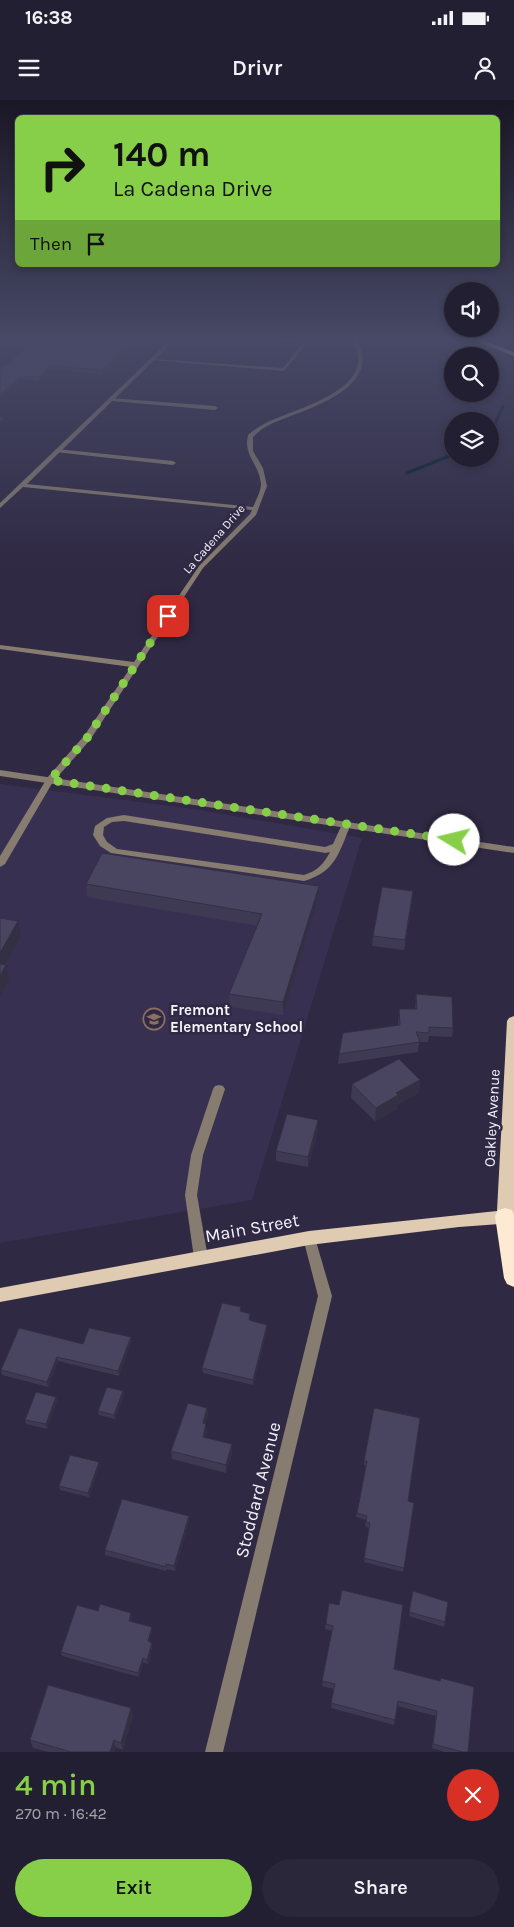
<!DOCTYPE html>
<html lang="en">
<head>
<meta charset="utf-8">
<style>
	body { margin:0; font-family:Karla,sans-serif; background:#2b273a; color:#f1f3f6; height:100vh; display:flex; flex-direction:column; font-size:19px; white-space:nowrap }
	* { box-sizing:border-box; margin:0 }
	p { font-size:16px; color:#a3a2ac }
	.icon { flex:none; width:28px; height:28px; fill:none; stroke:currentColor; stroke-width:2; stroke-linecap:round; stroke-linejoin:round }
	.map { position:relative; height:1652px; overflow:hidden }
	.drawer { display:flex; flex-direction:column; background:#231f32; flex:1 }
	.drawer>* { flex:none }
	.banner { position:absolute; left:15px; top:15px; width:485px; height:152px; border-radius:8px; box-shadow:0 2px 8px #0003,0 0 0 1px #403d4d; background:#88cf49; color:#111; overflow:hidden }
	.buttons { position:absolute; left:444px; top:182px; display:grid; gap:10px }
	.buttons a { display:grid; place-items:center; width:55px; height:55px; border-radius:50%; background:#231f32; box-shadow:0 2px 8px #0003,0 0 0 1px #403d4d; font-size:25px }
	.pin { position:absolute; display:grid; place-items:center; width:42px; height:42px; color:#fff; margin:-21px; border-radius:10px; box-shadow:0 2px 8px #0006 }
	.me { position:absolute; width:55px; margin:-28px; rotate:279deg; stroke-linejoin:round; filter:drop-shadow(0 0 4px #0008) }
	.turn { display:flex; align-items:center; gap:18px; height:105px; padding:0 15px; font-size:22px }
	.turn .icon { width:65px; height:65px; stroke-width:2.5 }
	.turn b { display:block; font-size:35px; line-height:42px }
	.then { display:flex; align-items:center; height:48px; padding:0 15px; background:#0003; gap:10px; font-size:19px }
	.round { display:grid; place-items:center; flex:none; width:52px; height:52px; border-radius:26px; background:#2b273a }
	.summary { display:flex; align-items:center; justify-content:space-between; height:85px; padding:0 15px }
	h1 { font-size:30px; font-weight:600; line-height:38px; color:#88cf49 }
	.primary-button { display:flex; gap:10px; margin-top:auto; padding:10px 15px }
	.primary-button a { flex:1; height:58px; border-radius:30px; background:#88cf49; color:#111; font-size:20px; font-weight:600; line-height:58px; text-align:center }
	.primary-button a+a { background:#2b273a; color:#f1f3f6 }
	.status { display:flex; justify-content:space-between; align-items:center; height:35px; padding:0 25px; background:#231f32; direction:ltr }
	.status svg { height:14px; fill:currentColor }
	header { display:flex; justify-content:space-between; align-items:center; height:65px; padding:0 15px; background:#231f32; font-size:22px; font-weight:600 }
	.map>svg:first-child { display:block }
	.built { fill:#383051 }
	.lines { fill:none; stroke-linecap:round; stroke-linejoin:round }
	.stream { stroke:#011f25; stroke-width:3 }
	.service { fill:#867c70; fill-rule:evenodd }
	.minor { fill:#867c70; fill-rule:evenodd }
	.tertiary { fill:#867c70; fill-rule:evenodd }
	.primary { fill:#dfcab2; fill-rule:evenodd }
	.motorway { fill:#feead3; fill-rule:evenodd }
	.wall { fill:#3f3a53 }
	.shaded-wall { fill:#333043 }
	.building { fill:#494460; stroke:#333043 }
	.route { stroke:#88cf49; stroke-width:9; stroke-dasharray:0 16.2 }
	.labels { text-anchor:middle; stroke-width:5; stroke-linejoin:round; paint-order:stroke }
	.far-street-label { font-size:12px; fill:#f5f3fd; stroke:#2f2943 }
	.poi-label { font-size:15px; font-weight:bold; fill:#f5f3fd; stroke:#2f2943; text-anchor:start }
	.street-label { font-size:15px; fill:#f5f3fd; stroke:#2f2943 }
	.near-street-label { font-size:18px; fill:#f5f3fd; stroke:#2f2943 }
</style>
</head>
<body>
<div class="status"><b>16:38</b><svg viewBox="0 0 49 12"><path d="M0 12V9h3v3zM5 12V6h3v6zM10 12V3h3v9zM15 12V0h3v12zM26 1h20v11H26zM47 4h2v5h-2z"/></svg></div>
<header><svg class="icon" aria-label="menu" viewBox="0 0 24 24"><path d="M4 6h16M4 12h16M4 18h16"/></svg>Drivr<svg class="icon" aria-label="person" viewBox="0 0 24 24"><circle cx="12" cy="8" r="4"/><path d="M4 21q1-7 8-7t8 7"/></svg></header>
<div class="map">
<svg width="514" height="1652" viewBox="0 0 514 1652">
	<rect width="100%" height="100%" fill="#2f2943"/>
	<!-- built -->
	<path class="built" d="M 0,684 L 194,709 L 362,738 L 252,1100 L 0,1143 Z"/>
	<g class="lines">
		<!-- stream -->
		<path class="stream" d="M 490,329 L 495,324 L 503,306
			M 407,373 L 452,355"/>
		<!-- service -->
		<path class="service" d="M 254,238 L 272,238 L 308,242 L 284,271 L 151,260 L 153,259 L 283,268 L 303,243 Z
			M 110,298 L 215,306 L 218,308 L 215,310 L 112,301 Z
			M 57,349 L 173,361 L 176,363 L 173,365 L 55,352 L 54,351 Z
			M 50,677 L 54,680 L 5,764 L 0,767 L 0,756 L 46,680 Z
			M 124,715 L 325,747 L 333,744 L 343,722 L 349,722 L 351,724 C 339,752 336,772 304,781 L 111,753 L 100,746 L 93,735 L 95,726 L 107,718 ZM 124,721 L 326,753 L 330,752 C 324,764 317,771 304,775 L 117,749 L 107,742 L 103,735 L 104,727 L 112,722 Z
			M 219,985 L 223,986 L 225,989 L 203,1055 L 197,1095 L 208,1158 L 206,1162 L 201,1164 L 196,1162 L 194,1158 L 185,1095 L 191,1055 L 213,989 L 215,986 Z"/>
		<!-- minor -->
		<path class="minor" d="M 172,238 L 177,238 L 27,384 L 253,407 C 256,400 261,391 261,384 C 259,363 243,356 248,335 C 253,331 258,327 264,324 C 289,311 349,297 357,267 C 361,256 355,247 351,238 L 355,238 C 358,242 361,247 362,252 C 370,295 298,311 269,325 C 263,328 258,332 253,337 L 253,351 L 263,368 L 267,386 L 256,415 L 203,468 L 90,640 L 53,682 L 47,682 L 46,680 L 47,678 L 84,636 L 131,567 L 0,549 L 0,545 L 134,562 L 199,466 L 250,414 L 252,410 L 23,387 L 0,408 L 0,403 Z
			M 309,1133 L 314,1134 L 315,1138 L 332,1196 L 223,1652 L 205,1652 L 318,1196 L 303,1138 L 304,1134 Z"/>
		<!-- tertiary -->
		<path class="tertiary" d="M 5,238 L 10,238 L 0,245 L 0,242 Z
			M 0,670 L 514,747 L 514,753 L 0,676 Z"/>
		<!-- primary -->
		<path class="primary" d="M 514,916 L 514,1123 L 459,1127 L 309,1145 L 0,1202 L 0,1188 L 309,1131 L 497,1111 L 507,921 L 509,918 Z"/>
		<!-- motorway -->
		<path class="motorway" d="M 468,238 L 477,238 L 514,252 L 514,256 Z
			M 505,1108 L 512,1110 L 514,1115 L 514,1187 L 507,1184 L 504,1178 L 495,1116 L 498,1110 Z"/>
	</g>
	<!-- wall -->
	<path class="wall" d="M 129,244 L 130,248 L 103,274 L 52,270 L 39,281 L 22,279 L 0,298 L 0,269 Z
		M 86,784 L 318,799 L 283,915 L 230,907 L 229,894 L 257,826 L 87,797 Z
		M 412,800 L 404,850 L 372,846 L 373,836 Z
		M 416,894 L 453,928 L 452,937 L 429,936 L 428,942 L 419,942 L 418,952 L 338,964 L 339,954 L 398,925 L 399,909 L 415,909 Z
		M 420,980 L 419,993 L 397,1005 L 397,1009 L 375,1021 L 351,998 L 352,984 Z
		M 318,1030 L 308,1067 L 276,1061 L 276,1051 Z
		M 241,1207 L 241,1212 L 250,1214 L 250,1221 L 267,1225 L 267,1230 L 253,1285 L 203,1273 L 202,1268 Z
		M 131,1237 L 131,1242 L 119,1276 L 58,1261 L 48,1287 L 2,1275 L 1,1270 L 83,1244 Z
		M 123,1291 L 124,1295 L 115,1319 L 99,1315 L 98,1311 Z
		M 56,1297 L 57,1301 L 47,1329 L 26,1324 L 25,1320 Z
		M 207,1308 L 208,1316 L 205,1324 L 207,1333 L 205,1338 L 232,1344 L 232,1353 L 226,1373 L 172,1359 L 171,1351 Z
		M 374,1308 L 408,1401 L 414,1403 L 403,1472 L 364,1462 L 369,1428 L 365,1426 L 366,1420 L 356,1417 L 366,1366 L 364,1365 L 364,1361 Z
		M 99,1366 L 89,1397 L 60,1390 L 59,1386 Z
		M 189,1416 L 189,1421 L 175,1471 L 167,1469 L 166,1471 L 105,1455 L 105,1450 Z
		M 413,1491 L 445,1522 L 444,1527 L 409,1516 Z
		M 329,1503 L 394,1569 L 440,1581 L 441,1578 L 468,1652 L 445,1652 L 432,1648 L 436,1616 L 397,1606 L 394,1625 L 331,1608 L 334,1589 L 322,1586 L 332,1531 L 325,1529 Z
		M 98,1511 L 132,1517 L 131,1521 L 152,1527 L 152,1531 L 149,1542 L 152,1547 L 148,1564 L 143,1562 L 139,1577 L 62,1556 L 61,1552 Z
		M 133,1615 L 123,1650 L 115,1647 L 114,1652 L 49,1652 L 33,1648 L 30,1640 Z"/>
	<!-- shaded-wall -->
	<path class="shaded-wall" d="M 129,244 L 130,248 L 103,274 L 102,270 Z
		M 52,266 L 52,270 L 39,281 L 39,277 Z
		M 21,276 L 22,279 L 0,298 L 0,294 Z
		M 4,317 L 5,321 L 0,325 L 0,321 Z
		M 319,786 L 318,799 L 283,915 L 283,902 Z
		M 18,821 L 21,836 L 0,873 L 0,853 Z
		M 6,865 L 9,880 L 0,896 L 0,876 Z
		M 420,980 L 419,993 L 397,1005 L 397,1009 L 375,1021 L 376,1008 L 396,993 Z
		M 318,1020 L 318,1030 L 308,1067 L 308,1057 Z
		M 267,1225 L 267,1230 L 253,1285 L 253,1280 Z
		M 131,1237 L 131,1242 L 119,1276 L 118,1271 Z
		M 57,1257 L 58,1261 L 48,1287 L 47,1282 Z
		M 123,1291 L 124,1295 L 115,1319 L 114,1315 Z
		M 56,1297 L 57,1301 L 47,1329 L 46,1324 Z
		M 207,1308 L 208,1316 L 203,1332 L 203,1323 Z
		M 206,1324 L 207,1333 L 203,1345 L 203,1337 Z
		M 232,1344 L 232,1353 L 226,1373 L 226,1365 Z
		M 99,1362 L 99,1366 L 89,1397 L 88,1393 Z
		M 189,1416 L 189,1421 L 175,1471 L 174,1466 Z
		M 131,1513 L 132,1517 L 130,1525 L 129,1521 Z
		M 152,1527 L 152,1531 L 148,1545 L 148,1541 Z
		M 152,1543 L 152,1547 L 148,1564 L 147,1560 Z
		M 143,1558 L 143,1562 L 139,1577 L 138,1573 Z
		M 131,1608 L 133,1615 L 123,1650 L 121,1643 Z
		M 114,1640 L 115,1647 L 114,1652 L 110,1652 Z"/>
	<!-- building -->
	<path class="building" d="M 41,238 L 54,238 L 129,244 L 102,270 L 52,266 L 39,277 L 21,276 L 0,294 L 0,269 Z
		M 0,317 L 4,317 L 0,321 Z
		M 102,753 L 319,786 L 283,902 L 229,894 L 262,814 L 86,784 Z
		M 382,787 L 413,791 L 405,840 L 373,836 Z
		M 0,818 L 18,821 L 0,853 Z
		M 0,864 L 6,865 L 0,876 Z
		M 416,894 L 452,897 L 453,928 L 429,927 L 429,933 L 416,932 L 420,942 L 339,954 L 343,933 L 400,925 L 399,909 L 417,909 Z
		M 399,959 L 420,980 L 396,993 L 398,995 L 376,1008 L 352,984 Z
		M 287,1014 L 318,1020 L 308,1057 L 276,1051 Z
		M 222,1203 L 241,1207 L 240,1211 L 250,1214 L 249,1220 L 267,1225 L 253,1280 L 202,1268 Z
		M 19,1228 L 83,1244 L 89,1228 L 131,1237 L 118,1271 L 57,1257 L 47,1282 L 1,1270 Z
		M 107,1287 L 123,1291 L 114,1315 L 98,1311 Z
		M 36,1292 L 56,1297 L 46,1324 L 25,1320 Z
		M 188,1303 L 207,1308 L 203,1323 L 206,1324 L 203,1337 L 232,1344 L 226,1365 L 171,1351 Z
		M 374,1308 L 420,1318 L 408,1401 L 414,1403 L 404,1468 L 364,1458 L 370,1423 L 366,1422 L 367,1416 L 357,1413 L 367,1361 L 364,1361 Z
		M 70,1355 L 99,1362 L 88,1393 L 59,1386 Z
		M 122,1399 L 189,1416 L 174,1466 L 166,1464 L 166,1467 L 105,1450 Z
		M 342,1490 L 403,1505 L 394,1569 L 440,1581 L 441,1578 L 474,1587 L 468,1652 L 463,1652 L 433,1644 L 437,1611 L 398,1601 L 395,1620 L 331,1603 L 335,1584 L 322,1581 L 333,1526 L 326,1524 L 329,1503 L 339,1505 Z
		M 413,1491 L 448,1502 L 445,1522 L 409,1512 Z
		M 100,1504 L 131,1513 L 129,1521 L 152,1527 L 148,1541 L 152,1543 L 147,1560 L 143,1558 L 138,1573 L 61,1552 L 77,1505 L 98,1511 Z
		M 48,1585 L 131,1608 L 121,1643 L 114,1640 L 110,1652 L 71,1652 L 30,1640 Z"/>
	<!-- sky -->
	<linearGradient id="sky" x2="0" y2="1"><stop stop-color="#1a1725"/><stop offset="0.51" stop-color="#474966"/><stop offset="1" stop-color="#474966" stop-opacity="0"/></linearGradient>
	<rect width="514" height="469" fill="url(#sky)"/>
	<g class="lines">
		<!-- route -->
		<path class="route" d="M 168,516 L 87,638 L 50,680 L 454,740"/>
	</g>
	<!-- icons -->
	<defs>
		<g id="school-ring" transform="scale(1.125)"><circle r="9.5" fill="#2f2943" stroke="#8d6e63" stroke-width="1.5"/><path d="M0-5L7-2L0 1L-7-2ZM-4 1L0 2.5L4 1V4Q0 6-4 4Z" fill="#8d6e63"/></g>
	</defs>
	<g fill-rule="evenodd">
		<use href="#school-ring" x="154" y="919"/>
	</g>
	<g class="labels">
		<!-- far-street labels -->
		<g class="far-street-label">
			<text transform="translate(214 439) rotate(-49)" y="4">La Cadena Drive</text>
		</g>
		<!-- poi labels -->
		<g class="poi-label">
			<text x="170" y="915">Fremont<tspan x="170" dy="17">Elementary School</tspan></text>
		</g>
		<!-- street labels -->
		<g class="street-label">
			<text transform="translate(492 1018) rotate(-87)" y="5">Oakley Avenue</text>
		</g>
		<!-- near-street labels -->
		<g class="near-street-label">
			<text transform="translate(252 1128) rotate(-10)" y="6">Main Street</text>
			<text transform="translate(258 1390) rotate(-76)" y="6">Stoddard Avenue</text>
		</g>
	</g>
</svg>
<div class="buttons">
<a><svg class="icon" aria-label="sound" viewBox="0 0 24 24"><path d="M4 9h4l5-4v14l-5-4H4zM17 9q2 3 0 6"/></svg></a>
<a><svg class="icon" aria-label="search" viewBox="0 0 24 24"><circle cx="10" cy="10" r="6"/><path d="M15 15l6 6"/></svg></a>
<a><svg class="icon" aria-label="layers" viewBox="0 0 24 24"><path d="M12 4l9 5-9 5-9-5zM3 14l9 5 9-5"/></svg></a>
</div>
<div class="pin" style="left:168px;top:516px;background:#d93025"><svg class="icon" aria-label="arrive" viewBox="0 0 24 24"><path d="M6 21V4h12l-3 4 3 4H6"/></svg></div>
<svg class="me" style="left:454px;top:740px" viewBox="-20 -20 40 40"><circle r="19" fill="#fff"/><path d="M0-13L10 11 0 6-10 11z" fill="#88cf49"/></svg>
<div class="banner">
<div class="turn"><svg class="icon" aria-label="right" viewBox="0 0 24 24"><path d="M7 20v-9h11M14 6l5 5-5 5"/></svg><div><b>140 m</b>La Cadena Drive</div></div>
<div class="then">Then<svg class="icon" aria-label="arrive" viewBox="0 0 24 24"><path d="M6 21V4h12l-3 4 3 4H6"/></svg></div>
</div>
</div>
<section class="drawer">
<div class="summary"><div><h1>4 min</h1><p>270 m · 16:42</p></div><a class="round" style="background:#d93025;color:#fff"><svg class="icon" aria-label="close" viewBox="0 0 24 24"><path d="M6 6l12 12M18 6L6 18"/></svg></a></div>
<div class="primary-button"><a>Exit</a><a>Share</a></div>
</section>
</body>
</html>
